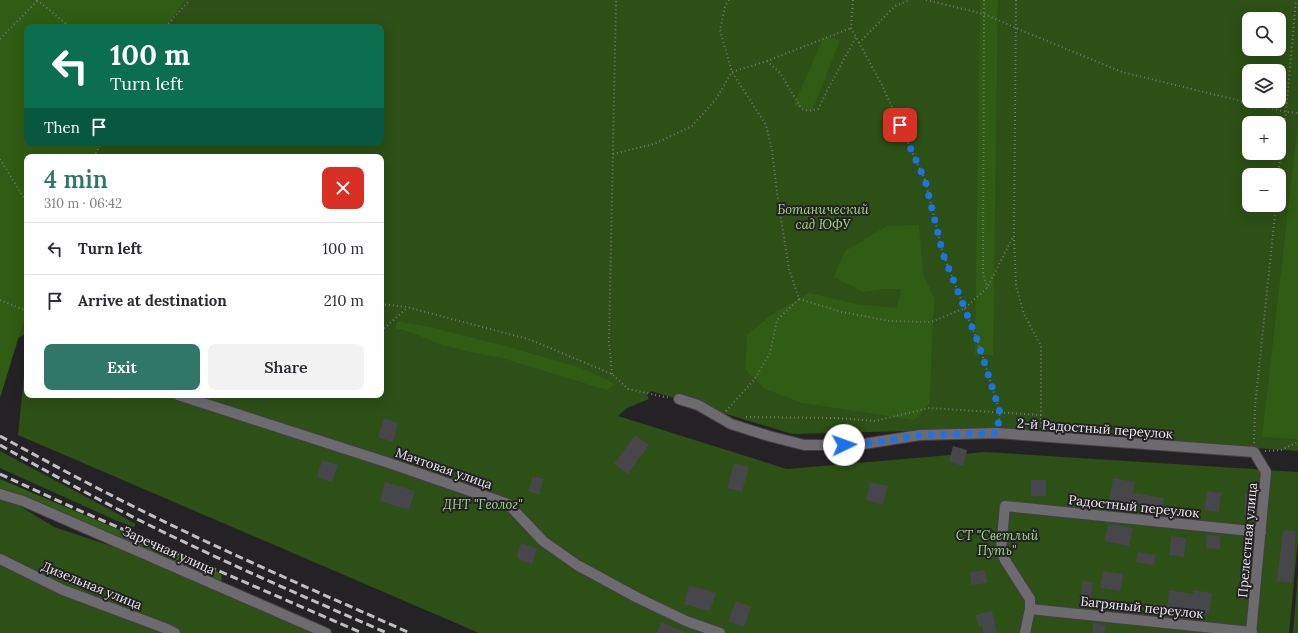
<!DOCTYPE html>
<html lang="en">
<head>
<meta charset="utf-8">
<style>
	body { margin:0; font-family:Lora,serif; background:#f2f2f3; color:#2b2b33; height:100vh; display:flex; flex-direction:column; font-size:15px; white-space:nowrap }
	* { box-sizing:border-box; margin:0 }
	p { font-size:13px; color:#7c7c81 }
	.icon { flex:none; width:22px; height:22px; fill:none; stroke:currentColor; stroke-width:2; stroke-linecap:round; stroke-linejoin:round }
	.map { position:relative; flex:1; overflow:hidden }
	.panel { position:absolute; left:24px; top:154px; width:360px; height:244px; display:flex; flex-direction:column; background:#fff; border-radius:8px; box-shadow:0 4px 16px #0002 }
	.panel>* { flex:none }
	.hud { position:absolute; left:24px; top:24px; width:360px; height:122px; border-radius:8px; box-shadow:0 4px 16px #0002; background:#0b6e4f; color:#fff; overflow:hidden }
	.tools { position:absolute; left:1242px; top:12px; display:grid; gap:8px }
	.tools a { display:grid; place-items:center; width:44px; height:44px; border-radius:8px; background:#fff; box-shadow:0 4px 16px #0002; font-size:20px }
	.pin { position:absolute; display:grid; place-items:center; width:34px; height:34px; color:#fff; margin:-17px; border-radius:8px; box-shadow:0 2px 6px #0006 }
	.me { position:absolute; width:44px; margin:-22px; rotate:87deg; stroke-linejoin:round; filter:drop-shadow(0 0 3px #0008) }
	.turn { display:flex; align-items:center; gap:14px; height:84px; padding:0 20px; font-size:18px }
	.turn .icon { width:52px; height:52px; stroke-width:2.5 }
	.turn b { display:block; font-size:28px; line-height:34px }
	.then { display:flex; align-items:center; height:38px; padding:0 20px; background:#0003; gap:8px; font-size:15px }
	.round { display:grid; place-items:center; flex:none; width:42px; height:42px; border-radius:8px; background:#f2f2f3 }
	.headline { display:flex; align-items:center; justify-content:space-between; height:68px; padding:0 20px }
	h1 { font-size:24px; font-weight:600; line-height:30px; color:#307767 }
	.button { display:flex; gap:8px; margin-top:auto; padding:8px 20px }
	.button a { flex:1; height:46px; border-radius:8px; background:#307767; color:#fff; font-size:16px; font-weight:600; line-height:46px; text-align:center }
	.button a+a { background:#f2f2f3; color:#2b2b33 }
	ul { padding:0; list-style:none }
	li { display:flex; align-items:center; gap:12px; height:52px; padding:0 20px; border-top:1px solid #e1e1e2 }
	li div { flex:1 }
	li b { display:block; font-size:15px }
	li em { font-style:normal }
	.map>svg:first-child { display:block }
	.green { fill:#2c5015; fill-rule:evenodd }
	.forest { fill:#305c13 }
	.building { fill:#47464b }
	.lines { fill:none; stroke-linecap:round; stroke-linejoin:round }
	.minor-casing { stroke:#434044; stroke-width:12 }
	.path { stroke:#79777a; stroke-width:2; stroke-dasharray:1 3; stroke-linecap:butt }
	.minor { stroke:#6e6b70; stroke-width:10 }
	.rail { stroke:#c1bec2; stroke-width:3; stroke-dasharray:8 4; stroke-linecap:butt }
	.route { stroke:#1a73e8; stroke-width:7; stroke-dasharray:0 12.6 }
	.labels { text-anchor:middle; stroke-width:4; stroke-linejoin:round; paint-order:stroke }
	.park-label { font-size:13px; font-style:italic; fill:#9bdb7a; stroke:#252226 }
	.street-label { font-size:13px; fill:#eae8eb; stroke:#252226 }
</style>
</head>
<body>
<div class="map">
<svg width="1298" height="633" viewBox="0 0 1298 633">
	<rect width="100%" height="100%" fill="#252226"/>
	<!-- green -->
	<path class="green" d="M 0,0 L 1298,0 L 1298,451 L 987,429 L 792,434 L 651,391 L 647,395 L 649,399 L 627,408 L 618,416 L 787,469 L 986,452 L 1298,472 L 1298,539 L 1289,633 L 479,633 L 18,435 L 27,346 L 27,395 L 381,395 L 381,157 L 27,157 L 27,333 L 0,349 ZM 1249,19 L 1279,19 L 1279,49 L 1249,49 ZM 27,27 L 381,27 L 381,143 L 27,143 ZM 1249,71 L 1279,71 L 1279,101 L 1249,101 ZM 1249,123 L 1279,123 L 1279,153 L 1249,153 ZM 1249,175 L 1279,175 L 1279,205 L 1249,205 Z
		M 0,451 L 118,514 L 135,524 L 135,526 L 134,527 L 115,520 L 0,468 Z
		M 0,494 L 54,527 L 159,562 L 312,633 L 0,633 Z
		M 1298,574 L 1298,633 L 1293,633 Z"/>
	<!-- forest -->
	<path class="forest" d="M 0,0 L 185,0 L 165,27 L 27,27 L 27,143 L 101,143 L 94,157 L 27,157 L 27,310 L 0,398 Z
		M 980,0 L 998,0 L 993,355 L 975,355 Z
		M 824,36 L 840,40 L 812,112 L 794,105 Z
		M 1298,123 L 1298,439 L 1262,437 Z
		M 919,225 L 923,274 L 935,299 L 932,340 L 930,403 L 914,420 L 802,403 L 765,389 L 745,370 L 747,335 L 771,315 L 809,293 L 856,304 L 897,308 L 901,289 L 885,289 L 863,292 L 834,277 L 845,251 L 887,226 Z
		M 397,321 L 431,327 L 509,347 L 581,368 L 615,384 L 607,390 L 498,357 L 464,351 L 448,346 L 444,346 L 410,332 L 395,328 Z
		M 0,479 L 218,572 L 222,576 L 221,583 L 0,492 Z"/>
	<!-- building -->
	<path class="building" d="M 384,418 L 398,423 L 393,442 L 378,437 Z
		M 635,435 L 649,445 L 628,474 L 614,464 Z
		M 953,446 L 967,450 L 963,466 L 949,462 Z
		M 322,460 L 338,465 L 332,482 L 317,477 Z
		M 734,463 L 749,467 L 742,492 L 727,488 Z
		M 533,476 L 544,479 L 539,495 L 528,491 Z
		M 1113,478 L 1135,482 L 1133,493 L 1164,498 L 1162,515 L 1141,512 L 1142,507 L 1109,501 Z
		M 1031,480 L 1046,480 L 1046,496 L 1031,496 Z
		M 385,482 L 415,491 L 409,510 L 380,501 Z
		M 870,482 L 888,486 L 883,505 L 866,500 Z
		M 1207,491 L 1221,493 L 1219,512 L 1204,510 Z
		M 1245,494 L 1257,495 L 1255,516 L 1244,515 Z
		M 1108,524 L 1133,528 L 1129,546 L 1104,541 Z
		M 1283,530 L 1296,531 L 1294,559 L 1295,559 L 1292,583 L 1277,581 Z
		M 1206,535 L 1220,536 L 1220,549 L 1206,548 Z
		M 1171,536 L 1186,538 L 1184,557 L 1169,555 Z
		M 521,543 L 537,548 L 532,564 L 520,560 L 517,556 Z
		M 1138,552 L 1155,555 L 1154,565 L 1136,562 Z
		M 985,570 L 987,583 L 971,585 L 970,572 Z
		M 1103,571 L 1123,574 L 1120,591 L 1100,588 Z
		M 1082,581 L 1093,582 L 1091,600 L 1081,599 Z
		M 689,585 L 716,593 L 710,611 L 684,604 Z
		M 1169,590 L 1193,594 L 1193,590 L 1212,593 L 1209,614 L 1182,609 L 1182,611 L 1167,609 Z
		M 736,601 L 751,607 L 744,627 L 728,621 Z
		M 992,611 L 997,633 L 984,633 L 982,626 L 979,627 L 975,615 Z
		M 661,622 L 687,633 L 657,633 Z
		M 1093,623 L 1106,625 L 1104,633 L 1092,633 Z"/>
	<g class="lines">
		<!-- minor casing -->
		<g class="minor-casing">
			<path id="minor" d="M 178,395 L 386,462 L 508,504 L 543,541 L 577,565 L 638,598 L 686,621 L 720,633
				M 679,399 L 698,405 L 731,424 L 769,436 L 804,445 L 857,445 L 920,435 L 997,433 L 1254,452 L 1266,472 L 1251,633
				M 0,494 L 23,501 L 326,633
				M 0,559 L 63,590 L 167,629 L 175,633
				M 1030,609 L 1252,632
				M 1025,633 L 1030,609 L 1030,599 L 1005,560 L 1001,549 L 1005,506 L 1261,532"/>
		</g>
		<!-- path -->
		<path class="path" d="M 37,0 L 70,27
			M 729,0 L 725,7 L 720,30 L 732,72 L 766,125 L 772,150 L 778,200 L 789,269 L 799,299
			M 853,0 L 851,28 L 882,85 L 925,180 L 943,254 L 978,342 L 1000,412 L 999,424
			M 926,0 L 984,14 L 1016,28 L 1122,72 L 1286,112 L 1298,113
			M 984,0 L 983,273 L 987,288
			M 1016,0 L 1014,237 L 1016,286 L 1024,314 L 1041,346 L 1041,427
			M 166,27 L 174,17 L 190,0
			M 0,39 L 38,0
			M 859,43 L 895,6 L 910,0
			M 767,61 L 780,73 L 801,108 L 808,111 L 818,109 L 827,91 L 856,37
			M 613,154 L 654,144 L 692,126 L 716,99 L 732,72 L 767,61 L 851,28
			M 94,157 L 101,143
			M 0,159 L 24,198 L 27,199
			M 1278,175 L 1286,112 L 1296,0
			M 799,299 L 842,312 L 889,321 L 931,322 L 965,308 L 987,288 L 1013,237
			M 0,300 L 27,311
			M 381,304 L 407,307 L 531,340 L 612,374 L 628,389 L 670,398
			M 381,331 L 407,308
			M 612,374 L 609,342 L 616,0
			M 726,411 L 754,380 L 770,353 L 777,320 L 799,299
			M 746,417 L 837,418 L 875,421 L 929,408 L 1041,415
			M 1254,443 L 1255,406 L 1276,205
			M 1265,451 L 1281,450 L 1298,442"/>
		<!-- minor -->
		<use href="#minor" class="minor"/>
		<!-- rail -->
		<path class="rail" d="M 0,436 C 53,465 107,494 161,520 C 243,560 327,596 410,633
			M 0,445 C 51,474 102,502 155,528 C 231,565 309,599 387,633
			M 0,474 L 76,509 L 362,633"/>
	</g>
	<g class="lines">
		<!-- route -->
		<path class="route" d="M 844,445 L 857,445 L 920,435 L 997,433 L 1000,412 L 978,342 L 943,254 L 925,180 L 900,125"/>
	</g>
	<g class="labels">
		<!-- park labels -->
		<g class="park-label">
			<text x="823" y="214">Ботанический<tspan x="823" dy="15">сад ЮФУ</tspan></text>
			<text x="483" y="509">ДНТ "Геолог"</text>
			<text x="997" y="540">СТ "Светлый<tspan x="997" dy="15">Путь"</tspan></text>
		</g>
		<!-- street labels -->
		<g class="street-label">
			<text transform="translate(1095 428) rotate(4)" y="5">2-й Радостный переулок</text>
			<text transform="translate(444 468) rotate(19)" y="5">Мачтовая улица</text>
			<text transform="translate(1134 506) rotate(6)" y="5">Радостный переулок</text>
			<text transform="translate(1247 540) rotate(-85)" y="5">Прелестная улица</text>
			<text transform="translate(169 550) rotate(24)" y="5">Заречная улица</text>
			<text transform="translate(92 585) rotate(22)" y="5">Дизельная улица</text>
			<text transform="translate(1142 607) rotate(6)" y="5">Багряный переулок</text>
		</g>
	</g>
</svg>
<div class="tools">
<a><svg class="icon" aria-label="search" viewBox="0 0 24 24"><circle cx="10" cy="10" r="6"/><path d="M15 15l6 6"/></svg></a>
<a><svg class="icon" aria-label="layers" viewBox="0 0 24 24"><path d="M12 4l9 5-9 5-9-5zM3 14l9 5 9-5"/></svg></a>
<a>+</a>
<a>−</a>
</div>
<div class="pin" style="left:900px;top:125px;background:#d93025"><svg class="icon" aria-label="arrive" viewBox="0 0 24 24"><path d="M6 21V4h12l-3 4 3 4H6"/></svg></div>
<svg class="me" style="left:844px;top:445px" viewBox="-20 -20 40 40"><circle r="19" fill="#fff"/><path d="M0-13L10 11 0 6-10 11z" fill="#1a73e8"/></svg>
<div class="hud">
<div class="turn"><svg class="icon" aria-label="left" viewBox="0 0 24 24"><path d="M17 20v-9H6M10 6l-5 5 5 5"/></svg><div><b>100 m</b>Turn left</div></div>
<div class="then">Then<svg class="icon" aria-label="arrive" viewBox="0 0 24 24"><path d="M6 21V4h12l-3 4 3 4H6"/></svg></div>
</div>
<section class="panel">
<div class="headline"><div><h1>4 min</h1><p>310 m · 06:42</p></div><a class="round" style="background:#d93025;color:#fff"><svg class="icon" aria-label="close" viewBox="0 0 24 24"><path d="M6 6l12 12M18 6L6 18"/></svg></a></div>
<ul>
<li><svg class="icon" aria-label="left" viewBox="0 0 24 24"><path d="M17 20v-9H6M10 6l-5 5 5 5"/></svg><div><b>Turn left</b></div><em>100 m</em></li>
<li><svg class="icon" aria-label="arrive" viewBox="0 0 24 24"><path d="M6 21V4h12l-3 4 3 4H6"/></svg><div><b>Arrive at destination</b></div><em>210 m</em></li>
</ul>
<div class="button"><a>Exit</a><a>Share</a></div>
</section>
</div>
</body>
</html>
